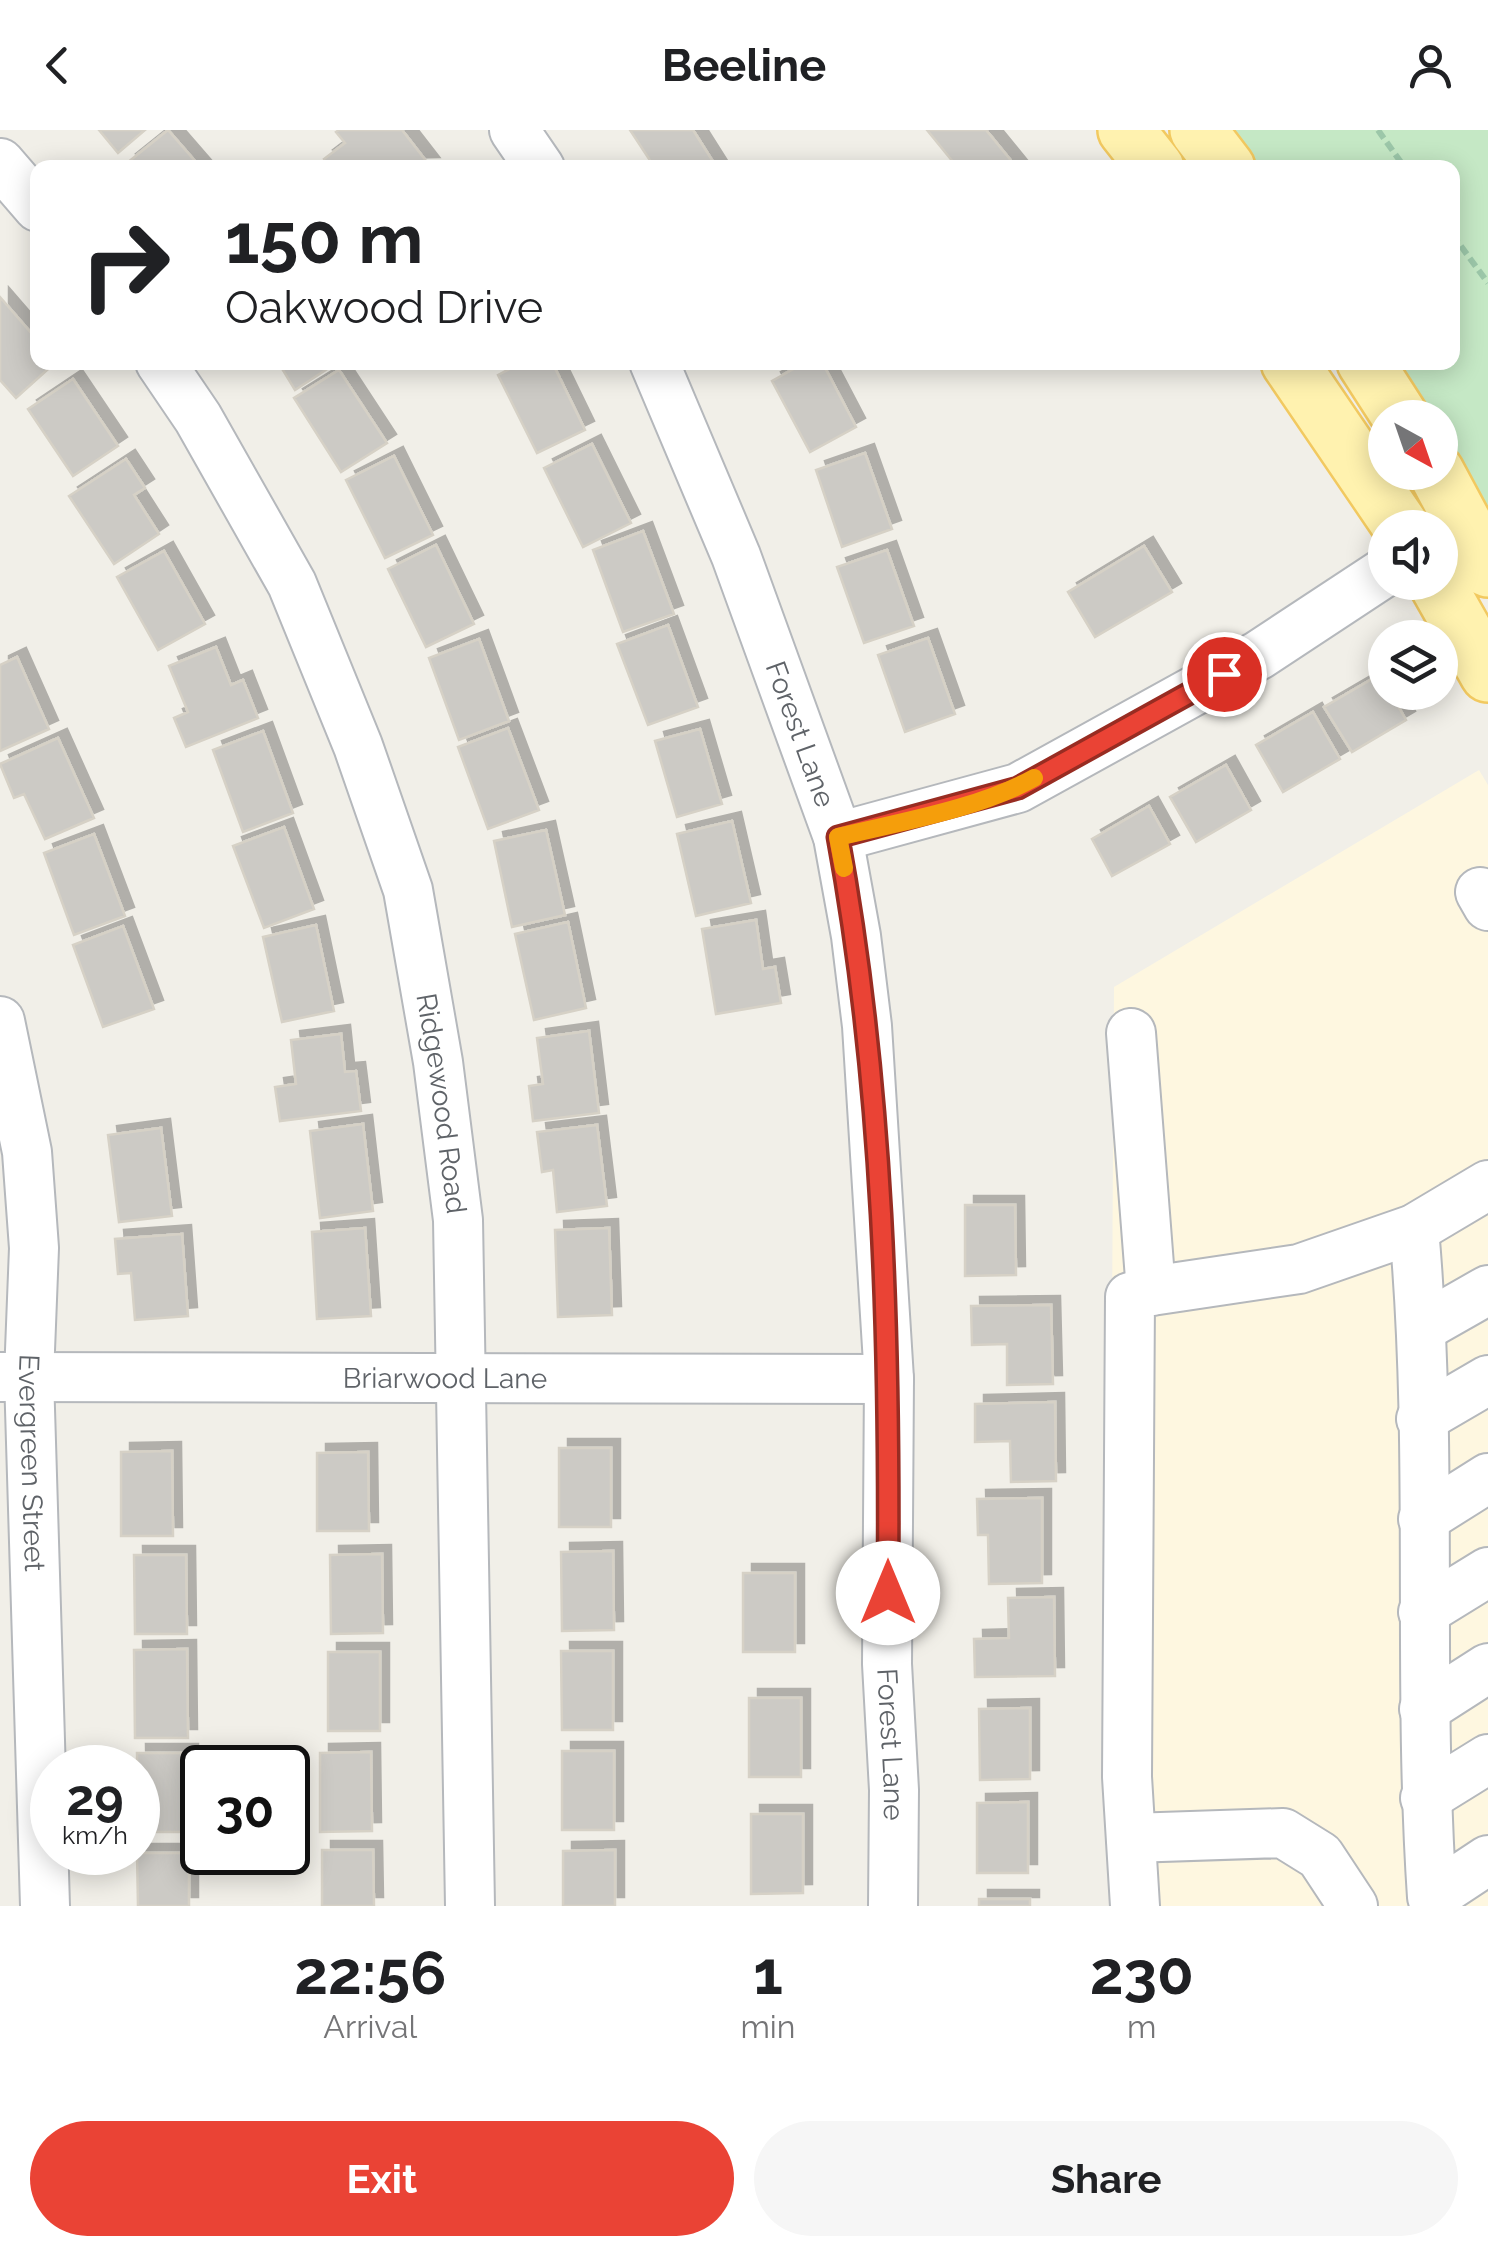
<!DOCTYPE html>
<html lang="en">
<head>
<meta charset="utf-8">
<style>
	body { margin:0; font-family:Raleway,sans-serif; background:#f6f6f6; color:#202124; height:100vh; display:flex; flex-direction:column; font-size:38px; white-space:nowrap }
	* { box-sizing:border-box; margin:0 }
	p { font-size:32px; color:#757577 }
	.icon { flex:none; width:55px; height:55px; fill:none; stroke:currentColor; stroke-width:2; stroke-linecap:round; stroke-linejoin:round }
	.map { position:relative; height:1776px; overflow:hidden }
	.details { display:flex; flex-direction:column; background:#fff; flex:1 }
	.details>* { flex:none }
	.banner { position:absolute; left:30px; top:30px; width:1430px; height:210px; border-radius:20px; box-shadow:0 5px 25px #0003; background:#fff; color:#202124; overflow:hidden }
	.needle { width:65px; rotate:140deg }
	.controls { position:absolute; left:1368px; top:270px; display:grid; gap:20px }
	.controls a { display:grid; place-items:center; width:90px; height:90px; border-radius:50%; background:#fff; box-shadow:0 5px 25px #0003; font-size:50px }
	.speed { position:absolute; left:30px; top:1615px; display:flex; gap:20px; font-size:50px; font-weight:700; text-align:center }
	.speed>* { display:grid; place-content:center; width:130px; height:130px; border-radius:50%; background:#fff; box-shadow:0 5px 25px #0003; line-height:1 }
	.speed small { font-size:25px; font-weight:400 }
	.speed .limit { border:5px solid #111; border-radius:15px; background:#fff; color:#111 }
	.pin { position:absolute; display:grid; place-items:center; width:85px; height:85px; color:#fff; margin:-42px; border:5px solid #fff; border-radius:50%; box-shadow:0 2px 10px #0007 }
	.me { position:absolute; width:110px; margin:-55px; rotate:0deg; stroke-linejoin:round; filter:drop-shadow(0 0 8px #0008) }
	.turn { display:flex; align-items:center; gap:35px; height:210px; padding:0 30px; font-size:45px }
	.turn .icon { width:130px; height:130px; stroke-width:2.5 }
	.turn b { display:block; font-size:70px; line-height:85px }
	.eta { display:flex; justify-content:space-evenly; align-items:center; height:170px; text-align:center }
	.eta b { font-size:60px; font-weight:700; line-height:70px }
	.primary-button { display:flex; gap:20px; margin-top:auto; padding:20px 30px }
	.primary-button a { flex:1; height:115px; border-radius:60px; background:#ea4335; color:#fff; font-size:40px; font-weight:700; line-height:115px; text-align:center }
	.primary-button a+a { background:#f6f6f6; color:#202124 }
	header { display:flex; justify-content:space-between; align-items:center; height:130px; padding:0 30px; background:#fff; font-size:45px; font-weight:700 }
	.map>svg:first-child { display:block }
	.commercial { fill:#fef7e0 }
	.green { fill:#c5e8c5 }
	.building { fill:#cccac5; stroke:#d6d1c6; stroke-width:2.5; filter:url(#shadow) }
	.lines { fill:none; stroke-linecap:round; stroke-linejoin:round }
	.minor-casing { stroke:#b5b8bc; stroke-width:52 }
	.major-casing { stroke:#f2c960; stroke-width:60 }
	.path { stroke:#9cc7a9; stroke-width:6; stroke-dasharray:10 5; stroke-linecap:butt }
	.minor { stroke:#fff; stroke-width:48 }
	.major { stroke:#fff2af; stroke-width:55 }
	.route-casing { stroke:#982c22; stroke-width:25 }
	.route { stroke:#ea4335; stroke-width:18 }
	.slow { stroke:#f59e0b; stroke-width:18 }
	.labels { text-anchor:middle; stroke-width:10; stroke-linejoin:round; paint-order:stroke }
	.street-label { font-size:28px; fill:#5f6368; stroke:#fff }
</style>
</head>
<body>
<header><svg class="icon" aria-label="back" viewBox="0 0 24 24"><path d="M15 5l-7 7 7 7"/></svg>Beeline<svg class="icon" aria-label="person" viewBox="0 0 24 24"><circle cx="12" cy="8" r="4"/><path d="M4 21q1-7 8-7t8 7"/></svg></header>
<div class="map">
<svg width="1488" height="1776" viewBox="0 0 1488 1776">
	<defs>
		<filter id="shadow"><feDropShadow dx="9" dy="-9" stdDeviation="0" flood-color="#0004"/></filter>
	</defs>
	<rect width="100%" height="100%" fill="#f1efe8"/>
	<!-- commercial -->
	<path class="commercial" d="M 1479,640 L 1488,655 L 1488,1776 L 1131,1776 L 1112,1190 L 1114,857 Z"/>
	<!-- green -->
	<path class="green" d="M 1205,0 L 1488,0 L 1488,436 L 1440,342 L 1440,288 L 1401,287 L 1365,233 L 1452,232 L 1452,38 L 1234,37 Z"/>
	<!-- building -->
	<path class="building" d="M 99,0 L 145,0 L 118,23 Z
		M 168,0 L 201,38 L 131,38 L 127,33 Z
		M 339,0 L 402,0 L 430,36 L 330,38 L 324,29 L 345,13 L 336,2 Z
		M 630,0 L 693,0 L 717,38 L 655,38 Z
		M 927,0 L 986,0 L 1017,38 L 958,38 Z
		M 0,167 L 38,211 L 38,232 L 56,232 L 16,268 L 0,250 Z
		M 278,232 L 338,232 L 295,260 Z
		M 523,232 L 552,232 L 585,300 L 537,323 L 498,245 Z
		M 806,232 L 822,232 L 856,297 L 810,322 L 772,251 Z
		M 339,240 L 387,313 L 341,342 L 294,268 Z
		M 73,249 L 118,316 L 73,346 L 28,279 Z
		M 592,314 L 631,393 L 583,417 L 544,338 Z
		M 865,323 L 892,399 L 842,417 L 816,340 Z
		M 394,326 L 433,405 L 385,428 L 346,350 Z
		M 126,329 L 145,358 L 134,365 L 159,404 L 114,434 L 69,366 Z
		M 643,401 L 674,484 L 623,502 L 593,420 Z
		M 436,415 L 474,494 L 426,517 L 388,439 Z
		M 1144,416 L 1172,462 L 1095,507 L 1068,462 Z
		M 887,420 L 914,496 L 864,513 L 837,437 Z
		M 164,421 L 205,494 L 158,520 L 117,447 Z
		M 668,495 L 698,577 L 648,595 L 617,514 Z
		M 928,508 L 955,584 L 905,602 L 878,525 Z
		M 479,509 L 509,591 L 459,610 L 429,528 Z
		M 216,517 L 231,555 L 243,550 L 258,588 L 186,617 L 174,588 L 188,582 L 169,536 Z
		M 17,527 L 49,599 L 0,621 L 0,535 Z
		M 1379,545 L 1385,554 L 1385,562 L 1390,562 L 1406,590 L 1352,622 L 1324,577 Z
		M 1313,582 L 1340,629 L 1283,662 L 1256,615 Z
		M 508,598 L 539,680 L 488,699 L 458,617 Z
		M 700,599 L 722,674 L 677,687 L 655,611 Z
		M 263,601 L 293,683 L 243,702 L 213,620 Z
		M 58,608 L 94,688 L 45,709 L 24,664 L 14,668 L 0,634 Z
		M 1226,635 L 1251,680 L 1196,712 L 1170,667 Z
		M 1149,676 L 1170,714 L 1112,746 L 1092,709 Z
		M 732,691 L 751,773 L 696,786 L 677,704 Z
		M 284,697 L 314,779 L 264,798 L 233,716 Z
		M 546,700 L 565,785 L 512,797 L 494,711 Z
		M 94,704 L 125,786 L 74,805 L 44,723 Z
		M 756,790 L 763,839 L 775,837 L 781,873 L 716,884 L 702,799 Z
		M 568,792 L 586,878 L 534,890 L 515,804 Z
		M 316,795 L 334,881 L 282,892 L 263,807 Z
		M 123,796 L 154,879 L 103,897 L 73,815 Z
		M 589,901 L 599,983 L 533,991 L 529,956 L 543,954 L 537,908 Z
		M 341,904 L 345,942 L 356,941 L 361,981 L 280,991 L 275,957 L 296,954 L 291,910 Z
		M 363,994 L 373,1081 L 320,1088 L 310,1001 Z
		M 597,995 L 607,1076 L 557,1082 L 553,1040 L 542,1042 L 537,1002 Z
		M 161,998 L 172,1086 L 119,1092 L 108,1005 Z
		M 965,1075 L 1015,1075 L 1016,1145 L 965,1146 Z
		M 365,1098 L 371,1186 L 317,1189 L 312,1102 Z
		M 609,1098 L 612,1185 L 558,1187 L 555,1100 Z
		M 182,1104 L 188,1186 L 135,1190 L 131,1143 L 118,1144 L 115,1109 Z
		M 1051,1175 L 1053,1254 L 1007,1255 L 1007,1214 L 972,1215 L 971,1176 Z
		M 1055,1272 L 1056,1351 L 1011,1352 L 1010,1311 L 975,1312 L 975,1274 Z
		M 559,1318 L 611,1318 L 611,1397 L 559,1397 Z
		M 172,1321 L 173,1406 L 121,1406 L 121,1322 Z
		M 368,1322 L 369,1401 L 317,1401 L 317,1323 Z
		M 1042,1368 L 1042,1453 L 989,1454 L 988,1405 L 978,1405 L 977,1369 Z
		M 613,1421 L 614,1500 L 562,1501 L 561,1422 Z
		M 382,1424 L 383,1503 L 331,1504 L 330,1425 Z
		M 134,1425 L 186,1425 L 187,1504 L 135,1504 Z
		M 743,1443 L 795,1443 L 795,1522 L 743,1522 Z
		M 1054,1467 L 1055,1546 L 975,1547 L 974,1509 L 1009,1508 L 1008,1468 Z
		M 187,1519 L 188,1608 L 135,1608 L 134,1520 Z
		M 561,1521 L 613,1521 L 613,1600 L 562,1600 Z
		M 328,1522 L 380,1522 L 380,1601 L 328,1601 Z
		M 749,1568 L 801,1568 L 801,1647 L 749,1647 Z
		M 1030,1578 L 1030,1649 L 980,1650 L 979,1579 Z
		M 562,1621 L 614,1621 L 614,1700 L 562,1700 Z
		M 371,1622 L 372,1701 L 320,1702 L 320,1623 Z
		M 137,1623 L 189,1623 L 189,1702 L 138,1702 Z
		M 1028,1672 L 1028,1743 L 977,1743 L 977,1673 Z
		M 751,1684 L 803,1684 L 803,1763 L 751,1764 Z
		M 322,1720 L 373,1720 L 374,1776 L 322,1776 Z
		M 615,1720 L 615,1776 L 563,1776 L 563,1721 Z
		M 137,1723 L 189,1723 L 189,1776 L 138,1776 Z
		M 979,1769 L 1030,1769 L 1030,1776 L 979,1776 Z"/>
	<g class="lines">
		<!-- minor casing -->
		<g class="minor-casing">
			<g id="minor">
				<path d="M 514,0 L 540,38"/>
				<path d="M 0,33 L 38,77"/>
				<path id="s1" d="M 160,232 L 198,288 L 292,454 L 358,616 L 408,760 L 438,932 L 458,1090 L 470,1776"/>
				<path id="s2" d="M 654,232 L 736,426 L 838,707 L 856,806 L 867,896 L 889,1249 L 887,1534 L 894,1660 L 893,1776"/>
				<path d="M 838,707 L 1018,658 L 1259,525 L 1385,442"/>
				<path d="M 1480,762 L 1488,776"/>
				<path id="s3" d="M 0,891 L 27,1022 L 34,1118 L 29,1246 L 45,1776"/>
				<path d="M 1131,903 L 1151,1161"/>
				<path d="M 1414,1099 C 1434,1321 1417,1545 1432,1767 L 1488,1730"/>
				<path d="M 1423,1197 L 1488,1160"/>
				<path id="s4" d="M 0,1247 L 889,1249"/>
				<path d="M 1421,1289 L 1488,1250"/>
				<path d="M 1423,1389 L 1488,1348"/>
				<path d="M 1423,1482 L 1488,1442"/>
				<path d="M 1424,1579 L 1488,1538"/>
				<path d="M 1425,1668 L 1488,1629"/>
				<path d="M 1131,1708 L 1283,1703 L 1320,1726 L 1353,1776"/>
				<path d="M 1135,1776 L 1127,1647 L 1130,1167 L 1151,1161 L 1299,1139 L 1414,1099 L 1488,1055"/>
			</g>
		</g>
		<!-- major casing -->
		<g class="major-casing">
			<path id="major" d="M 1126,0 L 1156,38
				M 1198,0 L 1227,38
				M 1289,232 L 1402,398
				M 1365,232 L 1401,288
				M 1436,342 L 1488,439
				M 1436,452 L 1488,544"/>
		</g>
		<!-- path -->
		<path class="path" d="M 1378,0 L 1405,38
			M 1452,104 L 1488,153"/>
		<!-- minor -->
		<use href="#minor" class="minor"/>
		<!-- major -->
		<use href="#major" class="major"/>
	</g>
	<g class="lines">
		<!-- route casing -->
		<g class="route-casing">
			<path id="route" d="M 888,1463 C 890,1211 884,956 838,707 L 1018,658 L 1224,544"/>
		</g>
		<!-- route -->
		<use href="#route" class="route"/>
		<!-- slow -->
		<path class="slow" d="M 844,738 L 838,707 C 900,692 978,679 1034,648"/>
	</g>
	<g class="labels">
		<!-- street labels -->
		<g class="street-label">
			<text dy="10" stroke="none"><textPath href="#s2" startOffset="400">Forest Lane</textPath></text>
			<text dy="10" stroke="none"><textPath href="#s1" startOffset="802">Ridgewood Road</textPath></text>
			<text dy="10" stroke="none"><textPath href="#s4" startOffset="445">Briarwood Lane</textPath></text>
			<text dy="10" stroke="none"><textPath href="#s3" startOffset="445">Evergreen Street</textPath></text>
			<text dy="10" stroke="none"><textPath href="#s2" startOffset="1420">Forest Lane</textPath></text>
		</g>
	</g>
</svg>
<div class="controls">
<a><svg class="needle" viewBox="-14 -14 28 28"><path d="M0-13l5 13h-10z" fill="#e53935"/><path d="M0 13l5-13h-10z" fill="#757577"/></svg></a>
<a><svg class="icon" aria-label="sound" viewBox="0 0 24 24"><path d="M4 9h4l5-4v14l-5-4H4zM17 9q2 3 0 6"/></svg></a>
<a><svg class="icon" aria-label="layers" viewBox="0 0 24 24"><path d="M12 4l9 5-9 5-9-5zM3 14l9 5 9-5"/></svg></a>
</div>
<div class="speed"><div>29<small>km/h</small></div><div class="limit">30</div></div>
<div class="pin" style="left:1224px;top:544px;background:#d93025"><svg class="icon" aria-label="arrive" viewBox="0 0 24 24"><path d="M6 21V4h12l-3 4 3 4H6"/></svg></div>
<svg class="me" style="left:888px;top:1463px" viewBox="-20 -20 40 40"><circle r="19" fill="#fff"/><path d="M0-13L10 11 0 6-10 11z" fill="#ea4335"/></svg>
<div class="banner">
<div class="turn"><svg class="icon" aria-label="right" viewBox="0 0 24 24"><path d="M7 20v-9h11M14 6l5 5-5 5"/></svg><div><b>150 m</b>Oakwood Drive</div></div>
</div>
</div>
<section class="details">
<div class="eta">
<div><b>22:56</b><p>Arrival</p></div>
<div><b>1</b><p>min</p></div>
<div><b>230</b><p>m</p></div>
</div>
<div class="primary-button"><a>Exit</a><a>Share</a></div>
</section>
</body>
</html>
